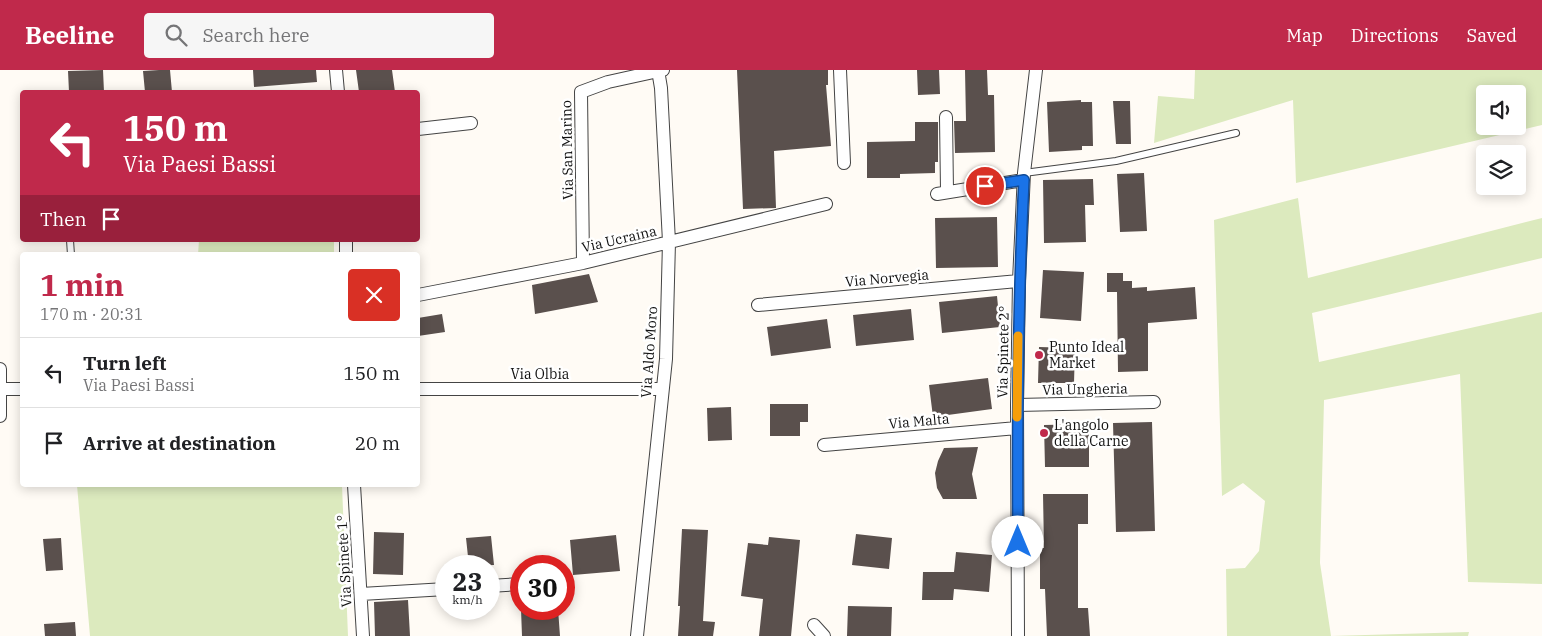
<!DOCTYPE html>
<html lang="en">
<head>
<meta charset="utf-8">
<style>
	body { margin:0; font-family:"IBM Plex Serif",serif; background:#f6f6f6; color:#202124; height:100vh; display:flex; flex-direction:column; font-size:19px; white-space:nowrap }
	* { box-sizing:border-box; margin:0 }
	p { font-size:16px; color:#757577 }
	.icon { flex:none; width:28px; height:28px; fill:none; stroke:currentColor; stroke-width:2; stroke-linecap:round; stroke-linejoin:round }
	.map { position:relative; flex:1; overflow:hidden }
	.drawer { position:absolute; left:20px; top:182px; width:400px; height:235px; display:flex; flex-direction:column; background:#fff; border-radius:5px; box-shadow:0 2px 12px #0003 }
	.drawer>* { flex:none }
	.top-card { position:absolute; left:20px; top:20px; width:400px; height:152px; border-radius:5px; box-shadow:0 2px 12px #0003; background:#c0294b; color:#fff; overflow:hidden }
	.tools { position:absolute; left:1476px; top:15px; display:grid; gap:10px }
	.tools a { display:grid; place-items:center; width:50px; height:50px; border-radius:5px; background:#fff; box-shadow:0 2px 12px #0003; font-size:25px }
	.speed { position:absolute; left:435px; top:485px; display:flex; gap:10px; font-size:25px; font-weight:700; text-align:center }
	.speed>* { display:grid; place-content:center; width:65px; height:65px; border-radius:50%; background:#fff; box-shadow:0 2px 12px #0003; line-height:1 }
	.speed small { font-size:12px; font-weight:400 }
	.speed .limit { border:8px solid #d22; background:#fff; color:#111 }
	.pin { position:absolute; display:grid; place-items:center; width:42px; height:42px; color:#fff; margin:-21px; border:2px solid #fff; border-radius:50%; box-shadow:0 1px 5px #0007 }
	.me { position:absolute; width:55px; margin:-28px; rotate:0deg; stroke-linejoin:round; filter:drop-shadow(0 0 4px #0008) }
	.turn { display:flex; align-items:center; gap:18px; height:105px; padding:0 20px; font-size:22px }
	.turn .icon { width:65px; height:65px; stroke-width:2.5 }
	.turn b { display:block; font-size:35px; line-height:42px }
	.then { display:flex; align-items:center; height:48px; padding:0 20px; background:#0003; gap:10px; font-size:19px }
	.round { display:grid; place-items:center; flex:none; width:52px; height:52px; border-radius:5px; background:#f6f6f6 }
	.head { display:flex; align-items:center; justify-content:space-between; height:85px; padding:0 20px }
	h1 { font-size:30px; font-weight:800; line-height:38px; color:#c0294b }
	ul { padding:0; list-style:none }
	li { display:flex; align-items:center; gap:15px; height:70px; padding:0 20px; border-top:1px solid #e0e0e0 }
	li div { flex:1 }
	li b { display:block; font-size:19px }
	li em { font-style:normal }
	header { display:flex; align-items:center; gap:30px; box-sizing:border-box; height:70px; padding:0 25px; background:#c0294b; color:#fff }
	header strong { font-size:24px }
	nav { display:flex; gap:28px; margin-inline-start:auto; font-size:18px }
	.search { width:350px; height:45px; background:#f6f6f6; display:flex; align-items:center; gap:12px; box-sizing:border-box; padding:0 18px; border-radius:5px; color:#757577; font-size:19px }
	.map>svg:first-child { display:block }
	.green { fill:#dceabe; fill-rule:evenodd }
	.building { fill:#5a504d }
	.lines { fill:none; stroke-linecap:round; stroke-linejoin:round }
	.lane-casing { stroke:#444; stroke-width:8 }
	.street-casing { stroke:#444; stroke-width:14 }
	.lane { stroke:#fff; stroke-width:6 }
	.street { stroke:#fff; stroke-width:12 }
	.route-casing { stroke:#114b97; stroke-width:12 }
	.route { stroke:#1a73e8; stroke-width:9 }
	.slow { stroke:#f59e0b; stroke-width:9 }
	.poi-dot { fill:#c0294b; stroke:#fff; stroke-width:2 }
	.labels { text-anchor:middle; stroke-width:5; stroke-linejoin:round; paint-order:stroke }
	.street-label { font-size:14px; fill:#111; stroke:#fff }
	.poi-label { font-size:14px; fill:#111; stroke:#fff; text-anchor:start }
</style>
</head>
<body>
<header>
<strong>Beeline</strong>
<div class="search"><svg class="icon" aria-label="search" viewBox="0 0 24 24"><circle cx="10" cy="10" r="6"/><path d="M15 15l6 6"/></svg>Search here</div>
<nav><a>Map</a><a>Directions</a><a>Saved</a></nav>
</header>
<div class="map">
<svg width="1542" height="566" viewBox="0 0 1542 566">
	<rect width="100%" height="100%" fill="#fffbf5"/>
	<!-- green -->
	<path class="green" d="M 1195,0 L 1542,0 L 1542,55 L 1296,113 L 1293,30 L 1154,73 L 1158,26 L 1194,29 ZM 1485,24 L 1518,24 L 1518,56 L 1485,56 Z
		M 1298,128 L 1308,208 L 1542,148 L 1542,188 L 1312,243 L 1319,292 L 1542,242 L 1542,514 L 1468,512 L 1460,304 L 1324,330 L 1320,493 L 1331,566 L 1469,562 L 1468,566 L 1227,566 L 1226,499 L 1245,498 L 1259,481 L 1265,431 L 1243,413 L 1222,426 L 1214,150 Z
		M 199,170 L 334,170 L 334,185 L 198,185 Z
		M 77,415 L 342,415 L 348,566 L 90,566 Z"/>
	<!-- building -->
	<path class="building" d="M 103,0 L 104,22 L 69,22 L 68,1 Z
		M 159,0 L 170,0 L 172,22 L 145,22 L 143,1 Z
		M 253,0 L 316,0 L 317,12 L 254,17 Z
		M 356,0 L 392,0 L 395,22 L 359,22 Z
		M 737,0 L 828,0 L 828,15 L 826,15 L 831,76 L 774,81 L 776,138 L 743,139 Z
		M 917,0 L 939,0 L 940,24 L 918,25 Z
		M 965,0 L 987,0 L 988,25 L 994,25 L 995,82 L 955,83 L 954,51 L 966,51 Z
		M 1081,30 L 1081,32 L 1092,32 L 1093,76 L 1082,76 L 1082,80 L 1049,82 L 1047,32 Z
		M 1113,31 L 1130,31 L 1131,74 L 1116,74 Z
		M 915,52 L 938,52 L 938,92 L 935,92 L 935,103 L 900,104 L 900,108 L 867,108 L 867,72 L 915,71 Z
		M 1144,103 L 1147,161 L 1120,162 L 1117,104 Z
		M 1093,109 L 1094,135 L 1085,135 L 1086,172 L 1044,173 L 1043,110 Z
		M 997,147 L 998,197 L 936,198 L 935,148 Z
		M 1043,200 L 1084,202 L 1081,251 L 1040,248 Z
		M 1107,203 L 1123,203 L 1123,211 L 1132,211 L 1132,218 L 1147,217 L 1147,221 L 1195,217 L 1197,249 L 1148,253 L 1148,301 L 1118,302 L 1117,222 L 1107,222 Z
		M 589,204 L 598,232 L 535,244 L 532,215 Z
		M 997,226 L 1000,257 L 942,263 L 939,232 Z
		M 911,239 L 914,270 L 856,276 L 853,245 Z
		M 442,244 L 445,262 L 418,266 L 418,248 Z
		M 827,249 L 831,278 L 771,286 L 767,257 Z
		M 1039,277 L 1075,278 L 1074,313 L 1038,313 Z
		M 988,308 L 992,339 L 933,347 L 929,315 Z
		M 770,334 L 808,334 L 808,352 L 800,352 L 800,366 L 770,366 Z
		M 731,337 L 732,370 L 708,371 L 707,338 Z
		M 1152,352 L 1155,461 L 1116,462 L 1113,353 Z
		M 1089,354 L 1089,397 L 1045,397 L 1044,355 Z
		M 978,377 L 972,404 L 977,429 L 943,429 L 937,418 L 935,403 L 938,391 L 944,378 Z
		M 1043,424 L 1088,424 L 1088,454 L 1078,454 L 1078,538 L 1088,538 L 1090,566 L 1047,566 L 1045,519 L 1040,519 L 1040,478 L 1044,478 Z
		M 682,459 L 708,460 L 703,551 L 715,552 L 713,566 L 678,566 L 680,536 L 678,536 Z
		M 374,462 L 404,463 L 403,505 L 373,504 Z
		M 856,464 L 892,468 L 889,499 L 852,495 Z
		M 616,465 L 620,501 L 573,505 L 570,470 Z
		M 491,466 L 494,495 L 469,496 L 466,468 Z
		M 769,467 L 800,470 L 791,566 L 759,566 L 763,529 L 741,526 L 748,473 L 768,475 Z
		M 61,468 L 63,500 L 46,501 L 43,469 Z
		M 956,482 L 992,485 L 989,522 L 954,519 L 953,530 L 922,530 L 923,502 L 954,502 Z
		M 408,530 L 410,566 L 375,566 L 374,532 Z
		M 848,536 L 892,537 L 891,566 L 847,566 Z
		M 521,539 L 558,539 L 560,566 L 522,566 Z
		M 75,552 L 76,566 L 45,566 L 44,554 Z"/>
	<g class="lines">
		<!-- lane casing -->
		<g class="lane-casing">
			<path id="lane" d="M 1024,103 L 1116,91 L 1236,63
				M 70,170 L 71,185"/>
		</g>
		<!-- street casing -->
		<g class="street-casing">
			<path id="street" d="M 336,0 L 338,22
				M 840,0 L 844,93
				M 946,47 L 947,121
				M 418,59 L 471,53
				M 937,124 L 1023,110
				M 346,170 L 346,185
				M 583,193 L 581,22 L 608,12 L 663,0
				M 418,225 L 583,193 L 826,134
				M 758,235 L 1019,211
				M 0,299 L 0,346
				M 0,319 L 22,319
				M 418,319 L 662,319
				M 1017,335 L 1154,332
				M 824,375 L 1017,358
				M 354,415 L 363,566
				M 489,516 L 521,514
				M 361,524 L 446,519
				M 814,555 L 824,566
				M 637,566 L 666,289 L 669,172 L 661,18 L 658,0
				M 1018,566 L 1017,335 L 1019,211 L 1024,103 L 1036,0"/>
		</g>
		<!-- lane -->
		<use href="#lane" class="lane"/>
		<!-- street -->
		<use href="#street" class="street"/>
	</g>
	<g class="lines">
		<!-- route casing -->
		<g class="route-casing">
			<path id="route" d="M 985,116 L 1024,110 C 1018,230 1017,351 1018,472"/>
		</g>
		<!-- route -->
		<use href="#route" class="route"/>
		<!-- slow -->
		<path class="slow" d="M 1017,347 L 1018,266"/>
	</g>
	<!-- markers -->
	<g class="poi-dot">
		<circle cx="1039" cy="285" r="5"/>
		<circle cx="1044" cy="363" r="5"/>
	</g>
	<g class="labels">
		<!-- street labels -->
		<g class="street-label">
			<text transform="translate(567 80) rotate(-91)" y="5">Via San Marino</text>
			<text transform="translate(619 169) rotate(-13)" y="5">Via Ucraina</text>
			<text transform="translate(887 208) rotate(-5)" y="5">Via Norvegia</text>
			<text transform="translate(649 282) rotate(-86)" y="5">Via Aldo Moro</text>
			<text transform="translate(1003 282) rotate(-89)" y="5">Via Spinete 2°</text>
			<text x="540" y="309">Via Olbia</text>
			<text transform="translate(1085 319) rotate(-1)" y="5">Via Ungheria</text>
			<text transform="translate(919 351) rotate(-5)" y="5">Via Malta</text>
			<text transform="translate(344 491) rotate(-93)" y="5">Via Spinete 1°</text>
		</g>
		<!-- poi labels -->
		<g class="poi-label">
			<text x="1049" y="282">Punto Ideal<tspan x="1049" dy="16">Market</tspan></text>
			<text x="1054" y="360">L'angolo<tspan x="1054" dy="16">della Carne</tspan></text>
		</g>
	</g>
</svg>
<div class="tools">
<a><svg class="icon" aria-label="sound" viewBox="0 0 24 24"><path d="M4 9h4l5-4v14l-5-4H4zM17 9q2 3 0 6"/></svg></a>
<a><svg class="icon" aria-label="layers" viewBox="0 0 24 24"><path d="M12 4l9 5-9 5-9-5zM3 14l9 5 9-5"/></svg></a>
</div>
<div class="speed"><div>23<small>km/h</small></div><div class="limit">30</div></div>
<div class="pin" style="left:985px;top:116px;background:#d93025"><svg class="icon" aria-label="arrive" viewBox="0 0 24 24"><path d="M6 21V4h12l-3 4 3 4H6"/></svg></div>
<svg class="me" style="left:1018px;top:472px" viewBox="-20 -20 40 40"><circle r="19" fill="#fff"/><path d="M0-13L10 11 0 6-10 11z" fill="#1a73e8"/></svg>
<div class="top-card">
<div class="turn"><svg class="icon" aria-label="left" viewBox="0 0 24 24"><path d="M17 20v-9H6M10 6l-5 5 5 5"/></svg><div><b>150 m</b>Via Paesi Bassi</div></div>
<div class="then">Then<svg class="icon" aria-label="arrive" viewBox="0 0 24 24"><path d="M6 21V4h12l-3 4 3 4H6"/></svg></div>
</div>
<section class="drawer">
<div class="head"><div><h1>1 min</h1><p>170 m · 20:31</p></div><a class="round" style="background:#d93025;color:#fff"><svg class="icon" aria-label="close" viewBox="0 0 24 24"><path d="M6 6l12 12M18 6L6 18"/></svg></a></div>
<ul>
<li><svg class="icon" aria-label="left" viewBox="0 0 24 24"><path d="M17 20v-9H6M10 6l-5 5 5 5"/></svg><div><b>Turn left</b><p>Via Paesi Bassi</p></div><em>150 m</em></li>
<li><svg class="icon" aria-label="arrive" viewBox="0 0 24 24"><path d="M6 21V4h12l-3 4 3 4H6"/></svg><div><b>Arrive at destination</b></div><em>20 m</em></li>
</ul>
</section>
</div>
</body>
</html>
